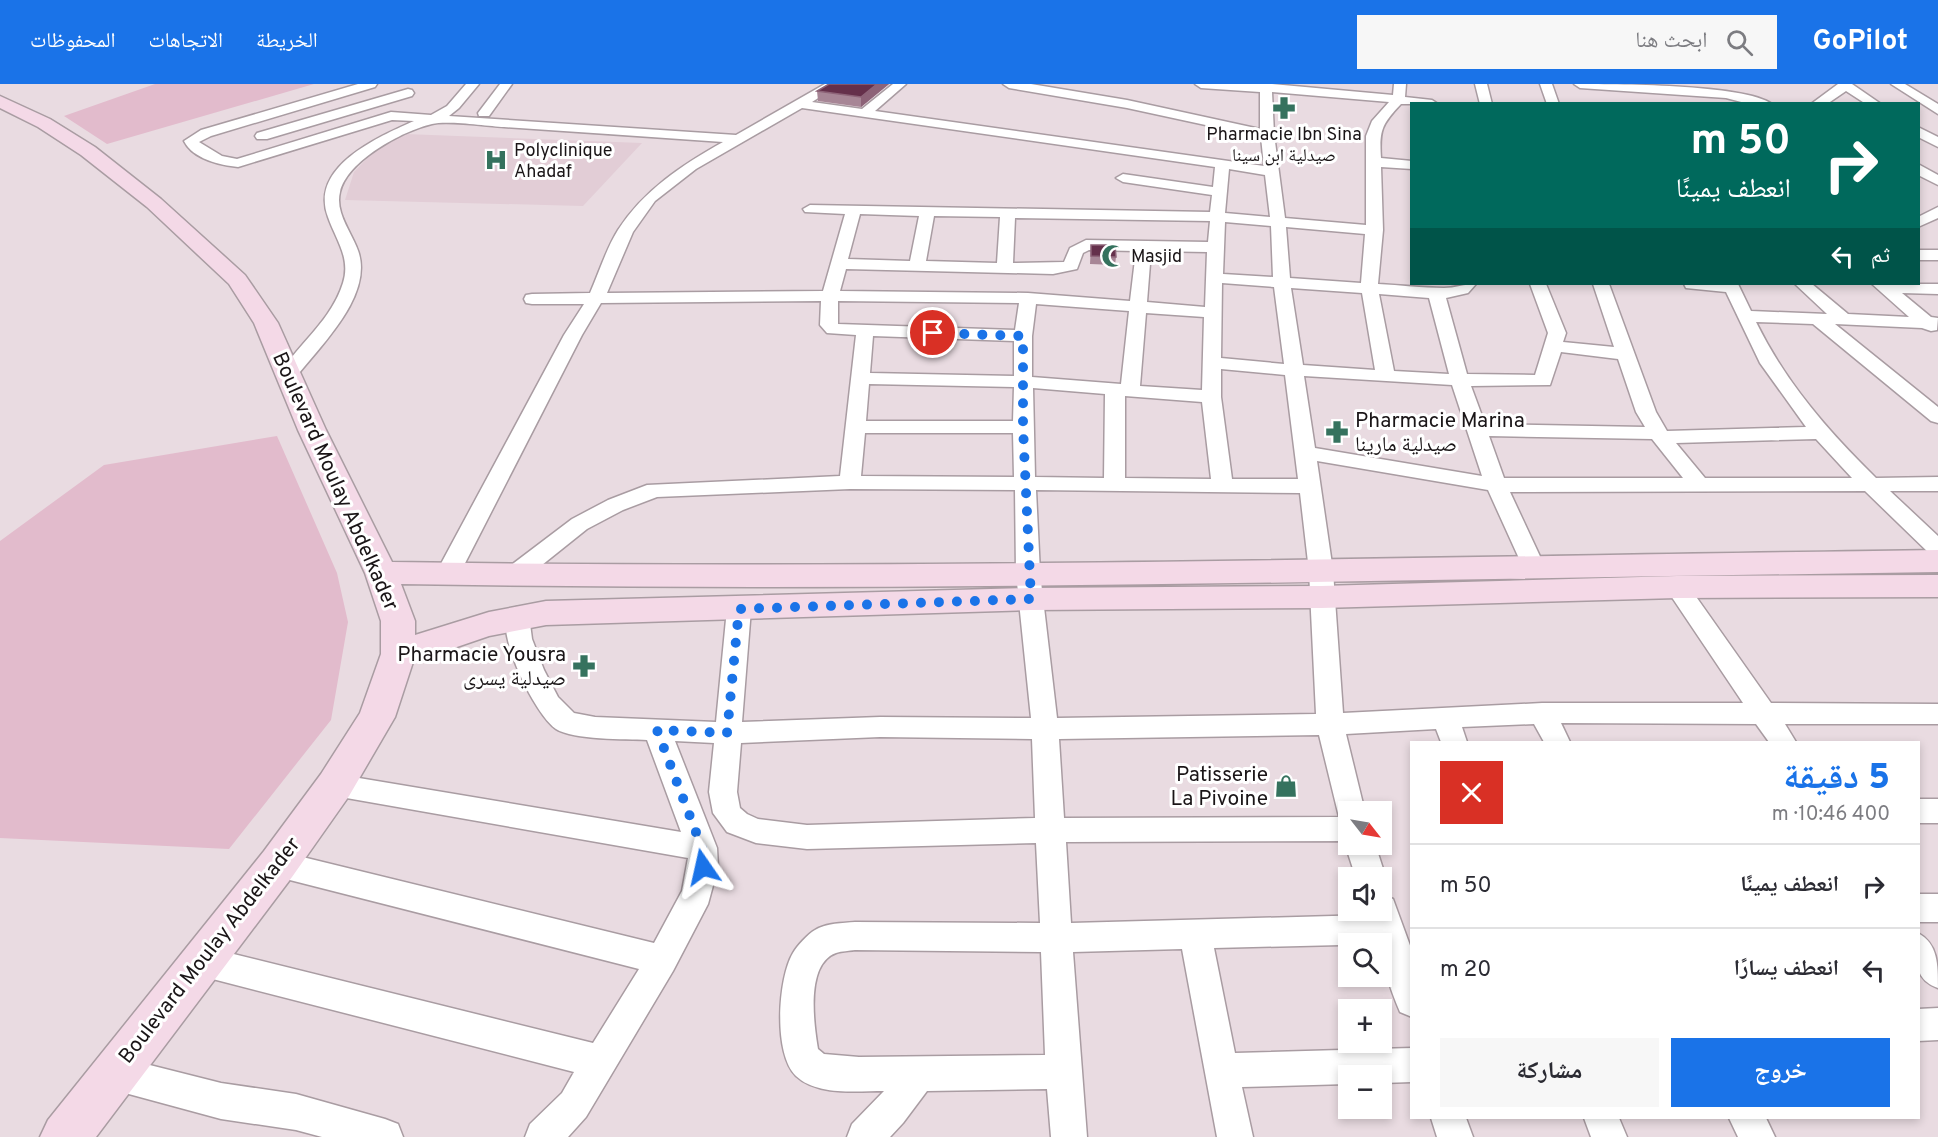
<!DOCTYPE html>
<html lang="ar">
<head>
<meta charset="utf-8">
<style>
	body { margin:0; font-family:Overpass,"Noto Naskh Arabic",sans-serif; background:#f7f7f7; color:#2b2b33; direction:rtl; height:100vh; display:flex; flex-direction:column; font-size:22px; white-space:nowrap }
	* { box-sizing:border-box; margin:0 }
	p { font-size:20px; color:#7c7c81 }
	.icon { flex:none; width:33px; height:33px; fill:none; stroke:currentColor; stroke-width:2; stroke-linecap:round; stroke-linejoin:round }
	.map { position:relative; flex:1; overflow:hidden; direction:ltr }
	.drawer { position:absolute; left:1410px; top:657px; width:510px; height:378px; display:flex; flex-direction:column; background:#fff; border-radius:0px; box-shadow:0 3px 9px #0003; direction:rtl }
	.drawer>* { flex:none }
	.banner { position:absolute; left:1410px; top:18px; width:510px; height:183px; border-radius:0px; box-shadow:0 3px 9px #0003; direction:rtl; background:#00695c; color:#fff; overflow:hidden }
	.needle { width:39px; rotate:121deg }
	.controls { position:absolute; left:1338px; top:717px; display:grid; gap:12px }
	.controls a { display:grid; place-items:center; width:54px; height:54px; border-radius:0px; background:#fff; box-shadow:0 3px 9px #0003; font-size:30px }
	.pin { position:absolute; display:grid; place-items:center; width:51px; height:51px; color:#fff; margin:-26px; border:3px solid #fff; border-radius:50%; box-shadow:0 2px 6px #0007 }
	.me { position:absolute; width:66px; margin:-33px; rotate:349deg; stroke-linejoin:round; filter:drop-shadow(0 0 4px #0008) }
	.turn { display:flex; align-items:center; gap:21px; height:126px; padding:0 30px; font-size:27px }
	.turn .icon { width:78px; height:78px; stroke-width:2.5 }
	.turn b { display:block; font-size:42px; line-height:51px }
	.then { display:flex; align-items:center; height:57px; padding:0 30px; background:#0003; gap:12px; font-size:22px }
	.round { display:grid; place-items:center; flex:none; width:63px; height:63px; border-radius:0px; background:#f7f7f7 }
	.summary { display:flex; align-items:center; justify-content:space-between; height:102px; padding:0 30px }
	h1 { font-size:36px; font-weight:800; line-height:45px; color:#1a73e8 }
	.button { display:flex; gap:12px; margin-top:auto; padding:12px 30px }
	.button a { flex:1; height:69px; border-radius:0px; background:#1a73e8; color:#fff; font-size:24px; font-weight:800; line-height:69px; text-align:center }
	.button a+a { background:#f7f7f7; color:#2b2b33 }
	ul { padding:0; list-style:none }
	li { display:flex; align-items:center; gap:18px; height:84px; padding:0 30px; border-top:2px solid #e1e1e2 }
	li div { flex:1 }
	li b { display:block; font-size:22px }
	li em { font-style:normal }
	header { display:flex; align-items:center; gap:36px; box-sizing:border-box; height:84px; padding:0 30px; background:#1a73e8; color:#fff }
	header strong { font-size:28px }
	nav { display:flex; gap:33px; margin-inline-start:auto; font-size:21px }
	.search { width:420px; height:54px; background:#f7f7f7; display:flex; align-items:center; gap:15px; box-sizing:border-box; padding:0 21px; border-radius:0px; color:#7c7c81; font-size:22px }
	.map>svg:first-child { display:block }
	.built { fill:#e2cdd6 }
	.green { fill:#e2bbcc }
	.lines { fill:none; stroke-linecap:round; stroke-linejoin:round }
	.street-casing { stroke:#a99ca2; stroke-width:3 }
	.secondary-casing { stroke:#a99ca2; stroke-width:3 }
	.street { fill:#fff; fill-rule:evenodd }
	.secondary { fill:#f4d9e7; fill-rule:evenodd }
	.wall { fill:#a78696 }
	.shaded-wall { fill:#8d6378 }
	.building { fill:#65304b; stroke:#8d6378; stroke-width:1.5 }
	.route { stroke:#1a73e8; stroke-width:10; stroke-dasharray:0 18 }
	.labels { text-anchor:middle; stroke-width:6; stroke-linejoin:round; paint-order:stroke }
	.far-poi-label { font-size:18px; fill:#1a1517; stroke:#fff; text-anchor:start }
	.poi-label { font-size:21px; fill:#1a1517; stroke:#fff; text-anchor:end }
	.street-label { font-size:21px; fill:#1a1517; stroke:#fff }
</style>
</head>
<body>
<header>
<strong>GoPilot</strong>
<div class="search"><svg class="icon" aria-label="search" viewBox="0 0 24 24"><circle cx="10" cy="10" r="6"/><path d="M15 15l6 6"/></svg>ابحث هنا</div>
<nav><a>الخريطة</a><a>الاتجاهات</a><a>المحفوظات</a></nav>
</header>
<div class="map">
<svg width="1938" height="1053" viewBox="0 0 1938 1053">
	<rect width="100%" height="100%" fill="#e9dbe1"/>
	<!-- built -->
	<path class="built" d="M 405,50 L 642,59 L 583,122 L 345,116 L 354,88 L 377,64 Z"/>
	<!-- green -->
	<path class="green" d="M 155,0 L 314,0 L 107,60 L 64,32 Z
		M 277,352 L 337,489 L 348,538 L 331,636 L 229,765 L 0,754 L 0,457 L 104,381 Z"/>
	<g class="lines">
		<!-- street casing -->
		<g class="street-casing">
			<path id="street" d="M 358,0 L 377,0 L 375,3 L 211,52 L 199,58 L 222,72 L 237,75 L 391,28 L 431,31 L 447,22 L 466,0 L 479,0 L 459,24 L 449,32 L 736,51 L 825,0 L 840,0 L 812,18 L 862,25 L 893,0 L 906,0 L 875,27 L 1264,82 L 1261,53 L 1127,24 L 1009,4 L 1003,0 L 1031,0 L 1127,16 L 1260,45 L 1260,8 L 1201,4 L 1195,0 L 1272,0 L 1393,11 L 1394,0 L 1406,0 L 1405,13 L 1432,16 L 1438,20 L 1401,20 C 1382,40 1379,46 1381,74 L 1412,77 L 1412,85 L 1381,83 L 1383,146 L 1378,200 C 1400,201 1422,204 1444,204 C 1455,204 1464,200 1476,200 L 1468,209 L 1446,214 L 1467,290 L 1535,291 L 1548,249 L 1530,200 L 1546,200 L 1566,249 L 1563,258 L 1614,263 L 1593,200 L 1609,200 L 1656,328 L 1667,347 L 1806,343 L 1760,279 L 1726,208 L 1686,204 L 1684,200 L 1738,200 L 1751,227 L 1827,230 L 1795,200 L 1812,200 L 1848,230 L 1909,233 L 1872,200 L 1938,200 L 1938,210 L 1902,209 L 1931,233 L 1938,234 L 1937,246 L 1931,247 L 1922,244 L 1835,240 L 1938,323 L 1938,339 L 1931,337 L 1813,240 L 1756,238 C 1786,299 1828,347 1876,394 L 1938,393 L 1938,407 L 1890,407 L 1938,452 L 1938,473 L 1930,470 L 1865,407 L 1510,408 L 1544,481 L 1541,486 L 1533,489 L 1525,486 L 1522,481 L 1488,406 L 1317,377 L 1333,487 L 1343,629 L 1542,619 L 1743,619 L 1665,503 L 1669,497 L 1677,495 L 1685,497 L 1771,619 L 1938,620 L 1938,640 L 1785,640 L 1796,658 L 1769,658 L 1756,640 L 1561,639 L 1570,658 L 1544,658 L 1534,640 L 1462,643 L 1467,658 L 1441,658 L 1436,645 L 1346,650 L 1365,728 L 1348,728 L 1348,760 L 1375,760 L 1386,794 L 1382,803 L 1382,794 L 1356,794 L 1345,760 L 1347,757 L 1066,758 L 1071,839 L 1369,831 L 1367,826 L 1382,826 L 1382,811 L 1393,815 L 1412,867 L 1412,933 L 1400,928 C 1391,907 1382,882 1382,860 L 1214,864 L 1235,969 L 1412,964 L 1412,998 L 1382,999 L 1382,992 L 1348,992 L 1348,1000 L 1242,1003 L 1253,1053 L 1217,1053 L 1182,865 L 1073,868 L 1087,1053 L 1051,1053 L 1047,1005 L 927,1007 L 903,1039 L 890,1053 L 847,1053 L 852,1040 L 884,1007 C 857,1007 817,1012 796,992 C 773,970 778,894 793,869 C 797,862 808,850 815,846 C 826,839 843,839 855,838 L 1040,839 L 1036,759 L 807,765 L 756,759 L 727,748 L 713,729 L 709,708 L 714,659 L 675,657 L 717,764 L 718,783 L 708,820 L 673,887 L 586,1033 L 568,1053 L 525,1053 L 530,1040 L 562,1009 L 574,988 L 201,892 L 190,888 L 185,877 L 190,866 L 201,862 L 593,959 L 639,885 L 278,793 L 268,789 L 263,780 L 268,771 L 278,767 L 654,859 L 682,807 L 688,774 L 335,712 L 325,709 L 321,701 L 325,693 L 335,690 L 681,748 L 647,656 C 626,655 573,656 556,645 C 535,631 495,549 508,526 L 517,523 L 526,526 L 529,532 L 532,555 L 544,586 L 558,613 L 574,629 L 595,633 L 716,638 L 727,525 L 731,519 L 739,517 L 747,519 L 751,525 L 742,638 L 880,633 L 1031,634 L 1016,489 L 1015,406 L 850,405 L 657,413 L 623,426 L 587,445 L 522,497 L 514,499 L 506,497 L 502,491 L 506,485 L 572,435 L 608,416 L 647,401 L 840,392 L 856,251 L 827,249 L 820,241 L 821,217 L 601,219 L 582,251 L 460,489 L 456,495 L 448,497 L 440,495 L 436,489 L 564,251 L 584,220 L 532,220 L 526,219 L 524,215 L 526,211 L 532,210 L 590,209 C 599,189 606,165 618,146 C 644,106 682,81 723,58 C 650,53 577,48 504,43 C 487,42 447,36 432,40 C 402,47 347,77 340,108 C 335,128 350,146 357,164 C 376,209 322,260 296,293 L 282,293 L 280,289 C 300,259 332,235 343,199 C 351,174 336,156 328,133 C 309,83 378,53 414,37 L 392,36 L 238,83 C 220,81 193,75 184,57 L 201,46 ZM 1272,8 L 1389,18 L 1372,37 L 1366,52 L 1366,141 L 1285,134 L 1274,50 ZM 802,24 L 1215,83 L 1213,103 L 1123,90 L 1116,94 L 1123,98 L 1212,111 L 1210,128 L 810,121 L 803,125 L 805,128 L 845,130 L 823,207 L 607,209 L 633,148 L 655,117 L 696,85 ZM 1229,85 L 1265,91 L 1270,133 L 1225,129 ZM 860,130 L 919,132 L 910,177 L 848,175 ZM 934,132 L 1000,133 L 997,179 L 926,177 ZM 1015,134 L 1210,137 L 1208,158 L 1086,156 L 1070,164 L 1064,178 L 1013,179 ZM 1225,138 L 1271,142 L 1273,193 L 1223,190 ZM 1286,143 L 1365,150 L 1361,199 L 1290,194 ZM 1089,166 L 1136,167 L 1130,217 L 1028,209 L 840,207 L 846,185 L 1053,190 L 1077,185 L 1083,169 ZM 1151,167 L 1207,168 L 1205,223 L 1147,218 ZM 1222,199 L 1274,203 L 1284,280 L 1221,274 ZM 1291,204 L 1362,209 L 1375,286 L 1303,281 ZM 1379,210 L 1429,214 L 1449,290 L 1394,287 ZM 838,217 L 1019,219 L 1015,246 L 838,240 ZM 1036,220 L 1129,227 L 1121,300 L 1032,293 L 1032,252 ZM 1146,229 L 1204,233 L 1202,306 L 1140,302 ZM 873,252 L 1014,257 L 1014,292 L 870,289 ZM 1561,268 L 1618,275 L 1636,328 L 1645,343 L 1485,340 L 1471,302 L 1550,301 ZM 1221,285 L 1285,291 L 1298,395 L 1232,395 L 1221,313 ZM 1304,292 L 1452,301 L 1482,392 L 1315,364 ZM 869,300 L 1014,303 L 1013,337 L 866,337 ZM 1033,304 L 1105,310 L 1104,394 L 1035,393 ZM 1125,312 L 1202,318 L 1211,395 L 1125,394 ZM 865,349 L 1013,349 L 1014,393 L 861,392 ZM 1489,352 L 1652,355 L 1683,394 L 1504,394 ZM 1816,355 L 1852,394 L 1705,394 L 1676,359 ZM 1036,406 L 1300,409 L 1309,487 L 1316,630 L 1057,634 L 1040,489 ZM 1319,651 L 1339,733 L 1064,734 L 1059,655 ZM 880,653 L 1032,655 L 1035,734 L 807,741 L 758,735 L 747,730 L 740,724 L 737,708 L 741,659 ZM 855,866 L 1041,868 L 1045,971 L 859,973 L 824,970 L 818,965 C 814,941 805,880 836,869 C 842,867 849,867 855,866 Z
				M 500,0 L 512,0 L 489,32 L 479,32 L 478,29 Z
				M 1475,0 L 1487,0 L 1492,20 L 1480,20 Z
				M 1540,0 L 1552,0 L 1559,20 L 1547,20 Z
				M 1574,0 C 1612,0 1745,0 1772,20 L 1749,20 L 1726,14 L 1580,4 Z
				M 1838,0 L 1852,0 L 1881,20 L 1866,20 L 1846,7 L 1827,20 L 1811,20 Z
				M 1891,0 L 1905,0 L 1938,20 L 1938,30 Z
				M 408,5 L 412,6 L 414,9 L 412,12 L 267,55 L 257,55 L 255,52 L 257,49 Z
				M 1918,43 L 1938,53 L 1938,63 L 1918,53 Z
				M 1918,80 L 1938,91 L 1938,101 L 1918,91 Z
				M 1938,123 L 1938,134 L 1918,143 L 1918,133 Z
				M 1918,166 L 1938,166 L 1938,176 L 1918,176 Z
				M 1918,715 L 1938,715 L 1938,739 L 1918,739 Z
				M 1918,810 L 1938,810 L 1938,838 L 1918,838 Z
				M 1918,849 C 1938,860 1938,880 1938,904 C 1911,894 1918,874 1918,849 Z
				M 1938,924 L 1938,956 L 1918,957 L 1918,925 Z
				M 114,972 L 221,999 L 296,1010 L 385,1035 L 398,1040 L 403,1053 L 322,1053 L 296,1046 L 221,1035 L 114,1006 L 102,1001 L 97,989 L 102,977 Z
				M 1431,1034 L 1466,1034 L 1473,1053 L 1437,1053 Z
				M 1584,1034 L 1619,1034 L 1627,1053 L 1591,1053 Z
				M 1729,1034 L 1766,1034 L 1775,1053 L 1738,1053 Z"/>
		</g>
		<!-- secondary casing -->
		<g class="secondary-casing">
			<path id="secondary" d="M 0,12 L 50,35 L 95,63 L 161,115 L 245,191 L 278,239 L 326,346 L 392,478 C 907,486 1423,473 1938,466 L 1938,488 C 1426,495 913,509 401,500 L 415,537 L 415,551 L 489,528 L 546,517 L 1031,504 L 1321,502 L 1677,492 L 1938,491 L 1938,513 L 1677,514 L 1321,524 L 1031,526 L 546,541 L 489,552 L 413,578 L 395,633 L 349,712 L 292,793 L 96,1053 L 40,1053 L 48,1036 L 264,767 L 321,690 L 360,629 L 381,570 L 381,537 L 365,489 L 298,346 L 254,239 L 229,200 L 147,123 L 81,71 L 38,43 L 0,24 Z"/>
		</g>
		<!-- street -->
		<use href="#street" class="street"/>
		<!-- secondary -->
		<use href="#secondary" class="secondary"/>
	</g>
	<!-- wall -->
	<path class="wall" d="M 829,0 L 889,0 L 861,23 L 818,17 L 817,7 Z
		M 1091,161 L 1116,173 L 1115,181 L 1090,180 Z"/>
	<!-- shaded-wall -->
	<path class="shaded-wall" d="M 877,0 L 889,0 L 861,23 L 861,13 Z"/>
	<!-- building -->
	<path class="building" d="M 829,0 L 877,0 L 861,13 L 817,7 Z
		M 1091,161 L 1115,161 L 1116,173 L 1091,172 Z"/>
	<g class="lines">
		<!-- route -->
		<path class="route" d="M 703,783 L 702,764 L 657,646 L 727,649 L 739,525 L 1031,515 L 1023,343 L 1023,252 L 933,249"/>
	</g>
	<!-- icons -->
	<defs>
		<g id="pharmacy-bare" transform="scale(1.8)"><path d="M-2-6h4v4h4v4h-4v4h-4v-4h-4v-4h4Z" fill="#35725e" stroke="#fff" stroke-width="2.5" paint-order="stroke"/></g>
		<g id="hospital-bare" transform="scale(1.8)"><path d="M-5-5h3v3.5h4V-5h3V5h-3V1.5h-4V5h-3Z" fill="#35725e" stroke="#fff" stroke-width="2.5" paint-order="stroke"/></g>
		<g id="mosque-bare" transform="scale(1.8)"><path d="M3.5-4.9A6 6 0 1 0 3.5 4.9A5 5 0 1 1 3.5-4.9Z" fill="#35725e" stroke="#fff" stroke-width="2.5" paint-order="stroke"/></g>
		<g id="shop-bare" transform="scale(1.8)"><path d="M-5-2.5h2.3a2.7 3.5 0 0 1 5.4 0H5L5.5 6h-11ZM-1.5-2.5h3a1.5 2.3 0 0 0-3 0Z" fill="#35725e" stroke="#fff" stroke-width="2.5" paint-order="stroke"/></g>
	</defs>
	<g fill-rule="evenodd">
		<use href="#pharmacy-bare" x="1284" y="24"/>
		<use href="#hospital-bare" x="496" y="76"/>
		<use href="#mosque-bare" x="1113" y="172"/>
		<use href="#pharmacy-bare" x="1337" y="348"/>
		<use href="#pharmacy-bare" x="584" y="582"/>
		<use href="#shop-bare" x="1286" y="702"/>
	</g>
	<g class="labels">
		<!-- far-poi labels -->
		<g class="far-poi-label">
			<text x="1284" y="56" text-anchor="middle">Pharmacie Ibn Sina<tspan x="1284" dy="21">صيدلية ابن سينا</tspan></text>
			<text x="514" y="72">Polyclinique<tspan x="514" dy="21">Ahadaf</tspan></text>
			<text x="1131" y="178">Masjid</text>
		</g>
		<!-- poi labels -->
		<g class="poi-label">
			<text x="1355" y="343" text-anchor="start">Pharmacie Marina<tspan x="1355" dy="24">صيدلية مارينا</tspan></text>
			<text x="566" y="577">Pharmacie Yousra<tspan x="566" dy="24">صيدلية يسرى</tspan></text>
			<text x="1268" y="697">Patisserie<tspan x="1268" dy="24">La Pivoine</tspan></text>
		</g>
		<!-- street labels -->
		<g class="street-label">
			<text transform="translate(336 397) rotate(66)" y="7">Boulevard Moulay Abdelkader</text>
			<text transform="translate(209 866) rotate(-52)" y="7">Boulevard Moulay Abdelkader</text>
		</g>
	</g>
</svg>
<div class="controls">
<a><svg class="needle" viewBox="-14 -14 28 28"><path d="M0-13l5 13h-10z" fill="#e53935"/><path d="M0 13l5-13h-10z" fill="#7c7c81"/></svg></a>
<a><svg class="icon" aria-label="sound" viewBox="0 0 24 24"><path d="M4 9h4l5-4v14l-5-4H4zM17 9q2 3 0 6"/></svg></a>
<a><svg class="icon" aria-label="search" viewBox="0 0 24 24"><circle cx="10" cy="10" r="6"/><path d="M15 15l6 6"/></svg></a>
<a>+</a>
<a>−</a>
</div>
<div class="pin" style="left:933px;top:249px;background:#d93025"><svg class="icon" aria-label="arrive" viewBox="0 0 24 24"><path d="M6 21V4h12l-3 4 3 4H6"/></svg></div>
<svg class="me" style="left:703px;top:783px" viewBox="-20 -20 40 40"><path d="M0-17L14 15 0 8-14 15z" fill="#1a73e8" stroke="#fff" stroke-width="4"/></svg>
<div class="banner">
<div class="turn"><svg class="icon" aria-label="right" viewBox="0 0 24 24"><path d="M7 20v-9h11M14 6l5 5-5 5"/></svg><div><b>50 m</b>انعطف يمينًا</div></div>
<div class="then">ثم<svg class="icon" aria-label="left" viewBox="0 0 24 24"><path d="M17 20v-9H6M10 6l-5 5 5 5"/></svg></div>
</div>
<section class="drawer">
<div class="summary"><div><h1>5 دقيقة</h1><p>400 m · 10:46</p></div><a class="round" style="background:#d93025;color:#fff"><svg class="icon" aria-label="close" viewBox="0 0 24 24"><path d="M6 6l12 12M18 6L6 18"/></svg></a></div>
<ul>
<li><svg class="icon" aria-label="right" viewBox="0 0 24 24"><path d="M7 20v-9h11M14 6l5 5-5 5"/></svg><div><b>انعطف يمينًا</b></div><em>50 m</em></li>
<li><svg class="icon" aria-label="left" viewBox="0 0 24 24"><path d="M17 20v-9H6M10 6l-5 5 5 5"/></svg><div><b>انعطف يسارًا</b></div><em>20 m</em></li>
</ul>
<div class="button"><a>خروج</a><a>مشاركة</a></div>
</section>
</div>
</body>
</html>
